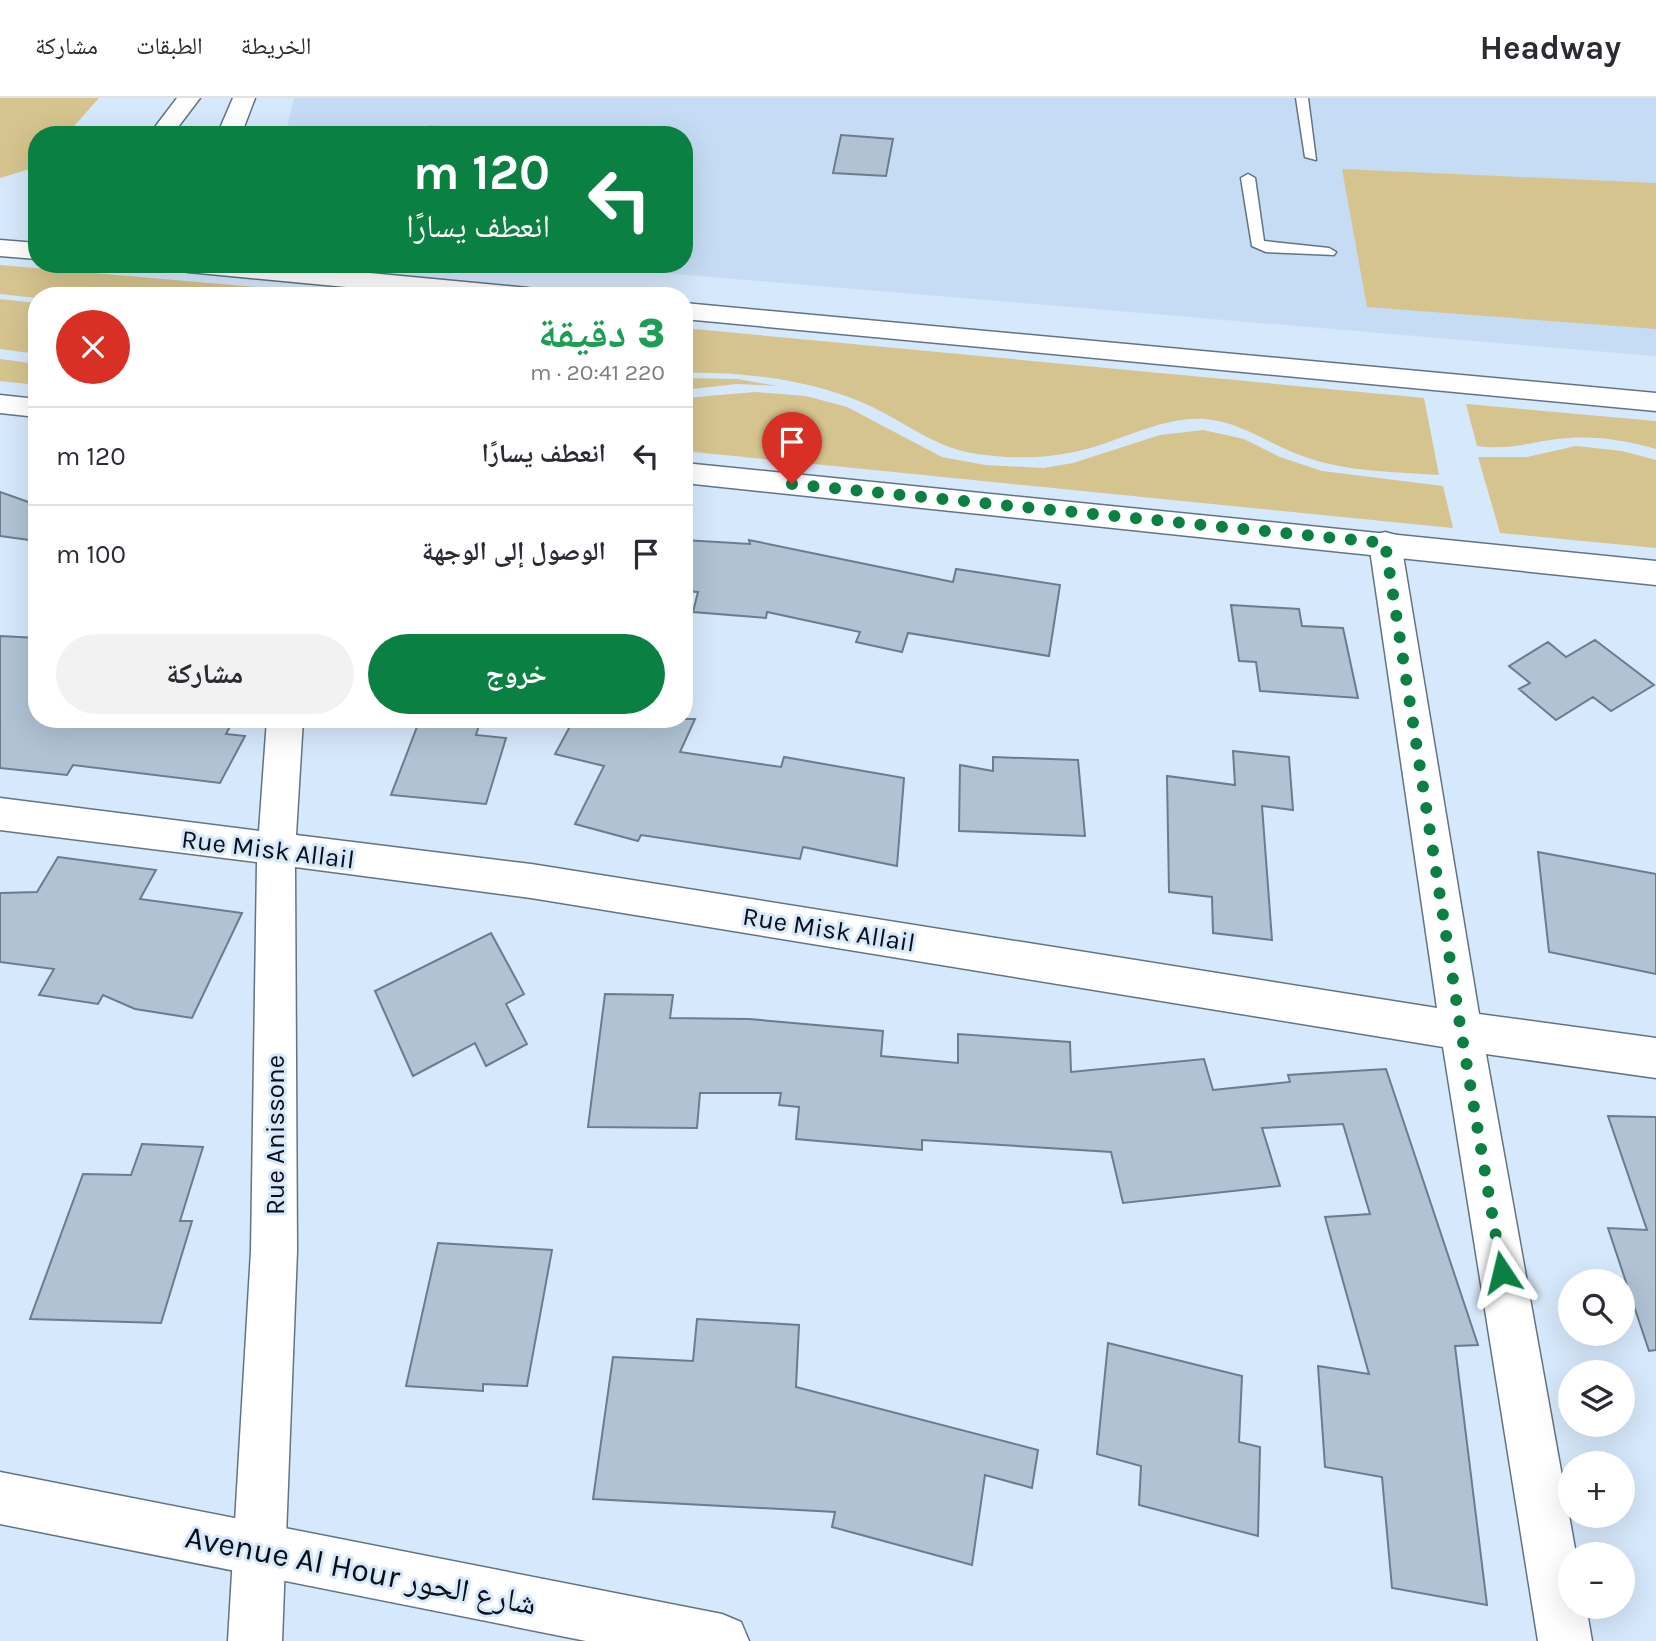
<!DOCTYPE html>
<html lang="ar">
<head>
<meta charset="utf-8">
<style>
	body { margin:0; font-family:Karla,"Noto Naskh Arabic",sans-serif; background:#f2f2f3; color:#2b2b33; direction:rtl; height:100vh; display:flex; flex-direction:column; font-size:26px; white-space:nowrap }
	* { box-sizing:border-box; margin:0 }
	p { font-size:23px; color:#7c7c81 }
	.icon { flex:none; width:38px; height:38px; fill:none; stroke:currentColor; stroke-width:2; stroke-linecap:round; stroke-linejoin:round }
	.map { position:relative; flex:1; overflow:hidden; direction:ltr }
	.sheet { position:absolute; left:28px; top:189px; width:665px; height:441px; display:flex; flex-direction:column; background:#fff; border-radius:28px; box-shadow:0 7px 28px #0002; direction:rtl }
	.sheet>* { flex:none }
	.banner { position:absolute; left:28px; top:28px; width:665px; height:147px; border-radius:28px; box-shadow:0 7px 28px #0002; direction:rtl; background:#0b8043; color:#fff; overflow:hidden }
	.controls { position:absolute; left:1558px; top:1171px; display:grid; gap:14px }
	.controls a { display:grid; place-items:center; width:77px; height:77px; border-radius:50%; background:#fff; box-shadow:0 7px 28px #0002; font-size:35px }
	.pin { position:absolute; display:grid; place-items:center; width:60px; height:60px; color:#fff; margin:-72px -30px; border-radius:50% 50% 50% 0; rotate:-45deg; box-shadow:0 0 7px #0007 }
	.pin .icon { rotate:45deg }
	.me { position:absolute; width:77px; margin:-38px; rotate:350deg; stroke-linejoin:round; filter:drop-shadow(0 0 5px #0008) }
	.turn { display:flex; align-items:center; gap:24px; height:147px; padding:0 28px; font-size:32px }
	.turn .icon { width:91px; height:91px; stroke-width:2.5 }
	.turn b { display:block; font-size:49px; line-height:60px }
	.round { display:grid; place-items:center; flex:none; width:74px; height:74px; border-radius:37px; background:#f2f2f3 }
	.overview { display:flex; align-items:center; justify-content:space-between; height:119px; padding:0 28px }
	h1 { font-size:42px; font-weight:800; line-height:52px; color:#1e9e55 }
	.button { display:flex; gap:14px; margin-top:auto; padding:14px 28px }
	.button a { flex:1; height:80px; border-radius:42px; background:#0b8043; color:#fff; font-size:28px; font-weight:800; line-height:80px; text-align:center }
	.button a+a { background:#f2f2f3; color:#2b2b33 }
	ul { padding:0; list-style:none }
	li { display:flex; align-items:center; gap:21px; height:98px; padding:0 28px; border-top:2px solid #e1e1e2 }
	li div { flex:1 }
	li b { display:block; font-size:26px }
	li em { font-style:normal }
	header { display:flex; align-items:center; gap:42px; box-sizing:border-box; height:98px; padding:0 35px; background:#fff; border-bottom:2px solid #e1e1e2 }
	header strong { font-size:33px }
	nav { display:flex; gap:38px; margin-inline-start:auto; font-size:24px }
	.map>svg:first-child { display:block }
	.built { fill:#c5dcf4 }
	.green { fill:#d6c48e }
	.building { fill:#b0c2d4; stroke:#6c7c8e; stroke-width:2 }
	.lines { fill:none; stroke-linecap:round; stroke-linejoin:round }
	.service-casing { stroke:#637384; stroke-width:3 }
	.minor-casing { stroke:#637384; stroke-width:3 }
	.tertiary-casing { stroke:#637384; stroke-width:3 }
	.primary-casing { stroke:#637384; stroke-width:3 }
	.service { fill:#fff; fill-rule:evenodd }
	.minor { fill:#fff; fill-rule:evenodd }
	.tertiary { fill:#fff; fill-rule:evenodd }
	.primary { fill:#fff; fill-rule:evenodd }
	.route { stroke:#0b8043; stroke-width:12; stroke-dasharray:0 21.6 }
	.labels { text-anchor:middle; stroke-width:6; stroke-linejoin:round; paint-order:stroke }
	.street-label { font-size:26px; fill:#080e15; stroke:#d6e8fb }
	.near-street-label { font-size:32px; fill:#080e15; stroke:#d6e8fb }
</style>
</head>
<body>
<header>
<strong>Headway</strong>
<nav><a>الخريطة</a><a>الطبقات</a><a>مشاركة</a></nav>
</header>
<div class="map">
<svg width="1656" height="1543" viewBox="0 0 1656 1543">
	<rect width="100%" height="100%" fill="#d6e8fb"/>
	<!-- built -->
	<path class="built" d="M 294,0 L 1656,0 L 1656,258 L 555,166 L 684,166 L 684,37 L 285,37 Z"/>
	<!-- green -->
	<path class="green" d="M 0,0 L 99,0 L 66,37 L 37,37 L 36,69 L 0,80 Z
		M 429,27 L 551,37 L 423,37 Z
		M 1342,71 L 1656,85 L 1656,231 L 1367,209 Z
		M 0,167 L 290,192 L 286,198 L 37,200 L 0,196 Z
		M 0,201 L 37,205 L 37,256 L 0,251 Z
		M 684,230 L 1424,300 L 1439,377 C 1396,374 1350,374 1308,360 C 1272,349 1243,324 1205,321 C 1167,319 1132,337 1097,348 C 1056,361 1014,362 971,355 C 929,347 900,320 861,304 C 811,282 738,273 684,275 Z
		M 0,261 L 37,266 L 37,287 L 0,283 Z
		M 684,280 L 738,281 L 777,288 L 737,286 L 684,292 Z
		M 756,294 L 806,298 L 847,309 L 942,359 L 985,367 L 1044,370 L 1073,365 L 1160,337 L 1203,332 L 1244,341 L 1280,359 L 1322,373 L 1443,388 L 1453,430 L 684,353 L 684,300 Z
		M 1466,306 L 1656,323 L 1656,351 C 1628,343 1598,338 1569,340 C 1534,342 1514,353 1477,348 Z
		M 1576,348 L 1622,353 L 1656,362 L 1656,450 L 1500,435 L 1478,359 L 1527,359 Z"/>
	<!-- building -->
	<path class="building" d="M 841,37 L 893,41 L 886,78 L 833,75 Z
		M 0,394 L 37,407 L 37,443 L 0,438 Z
		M 684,442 L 750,446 L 749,442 L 953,484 L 956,471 L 1060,487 L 1049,558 L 908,535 L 902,554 L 856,544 L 860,534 L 767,514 L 766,520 L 693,514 L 698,494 L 684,493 Z
		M 1231,507 L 1299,511 L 1302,528 L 1343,530 L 1358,600 L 1260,593 L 1256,564 L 1239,563 Z
		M 0,538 L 37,540 L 37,621 L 234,621 L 226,636 L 245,638 L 220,685 L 73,667 L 67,677 L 0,670 Z
		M 1595,542 L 1654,587 L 1611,613 L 1593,599 L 1556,622 L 1519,591 L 1530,585 L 1509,568 L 1548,544 L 1566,559 Z
		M 420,621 L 481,621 L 476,637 L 506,640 L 486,706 L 391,697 Z
		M 574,621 L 695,621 L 680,654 L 781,669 L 784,659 L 904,680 L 897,768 L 803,749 L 800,761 L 641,737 L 638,743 L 575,726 L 604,668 L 555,656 Z
		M 1233,653 L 1289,659 L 1293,712 L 1262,708 L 1272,842 L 1213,835 L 1212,799 L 1169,794 L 1167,678 L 1235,687 Z
		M 993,659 L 1078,662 L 1085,738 L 959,733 L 960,667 L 993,673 Z
		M 1538,754 L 1656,776 L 1656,876 L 1549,854 Z
		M 58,759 L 156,772 L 140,801 L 242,815 L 192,920 L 135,911 L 103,897 L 98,906 L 39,897 L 54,871 L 0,864 L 0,795 L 37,794 Z
		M 491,835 L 524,896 L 506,906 L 527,946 L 486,968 L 475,945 L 413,978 L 375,893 Z
		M 605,896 L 673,897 L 670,920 L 749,921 L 883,933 L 881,958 L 958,965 L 958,936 L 1070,944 L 1071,974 L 1204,961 L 1213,992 L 1290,984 L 1288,977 L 1386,971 L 1478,1247 L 1455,1248 L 1487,1507 L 1392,1490 L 1382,1379 L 1325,1369 L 1318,1268 L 1369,1276 L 1325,1119 L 1370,1116 L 1343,1026 L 1262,1030 L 1280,1088 L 1123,1105 L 1111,1054 L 922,1042 L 922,1052 L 796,1041 L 799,1009 L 779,1007 L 781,995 L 700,995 L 697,1030 L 588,1029 Z
		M 1608,1018 L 1656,1019 L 1656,1252 L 1649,1253 L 1608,1130 L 1647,1132 Z
		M 142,1046 L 203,1049 L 180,1123 L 192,1123 L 161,1225 L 30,1221 L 83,1076 L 131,1077 Z
		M 438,1145 L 552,1152 L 527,1288 L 483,1286 L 483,1293 L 406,1288 Z
		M 697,1221 L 799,1227 L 796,1289 L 1038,1352 L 1032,1390 L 985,1377 L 972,1467 L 832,1429 L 835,1414 L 593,1401 L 613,1259 L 693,1263 Z
		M 1108,1245 L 1242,1278 L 1239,1344 L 1260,1349 L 1258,1438 L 1139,1407 L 1141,1368 L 1097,1356 Z"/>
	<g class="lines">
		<!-- service casing -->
		<g class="service-casing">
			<path id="service" d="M 1296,0 L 1308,0 L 1316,62 L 1305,59 Z
				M 1248,76 L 1255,80 L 1264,143 L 1329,150 L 1336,154 L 1334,157 L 1266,154 L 1252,148 L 1241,80 Z"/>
		</g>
		<!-- minor casing -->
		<g class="minor-casing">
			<path id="minor" d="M 1385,434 L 1396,437 L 1401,445 L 1479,916 L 1656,940 L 1656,980 L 1486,956 L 1576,1456 L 1570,1456 L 1570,1508 L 1586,1508 L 1592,1543 L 1538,1543 L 1443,949 L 531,800 L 295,769 L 297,1153 L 282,1543 L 228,1543 L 251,1153 L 257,764 L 0,732 L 0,700 L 259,733 L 267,621 L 303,621 L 296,737 L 531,766 L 1437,910 L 1369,445 L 1374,437 Z"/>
		</g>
		<!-- tertiary casing -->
		<g class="tertiary-casing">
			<path id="tertiary" d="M 0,1374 L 722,1516 L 741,1524 L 749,1543 L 586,1543 L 0,1426 Z"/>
		</g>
		<!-- primary casing -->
		<g class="primary-casing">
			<path id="primary" d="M 177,0 L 200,0 L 172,37 L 149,37 Z
				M 233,0 L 255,0 L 241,37 L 217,37 Z
				M 0,142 L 37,145 L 37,161 L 0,158 Z
				M 175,166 L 274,166 L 528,190 L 537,192 L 541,198 L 441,198 L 188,174 L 179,172 Z
				M 684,205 L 1656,295 L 1656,313 L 684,221 Z
				M 0,297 L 37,301 L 37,319 L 0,315 Z
				M 684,365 L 1656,463 L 1656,487 L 684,385 Z"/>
		</g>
		<!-- service -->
		<use href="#service" class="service"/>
		<!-- minor -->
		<use href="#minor" class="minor"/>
		<!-- tertiary -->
		<use href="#tertiary" class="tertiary"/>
		<!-- primary -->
		<use href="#primary" class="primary"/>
	</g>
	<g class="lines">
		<!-- route -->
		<path class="route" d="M 792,386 L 1385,445 L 1461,933 L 1502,1174"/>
	</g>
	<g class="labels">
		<!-- street labels -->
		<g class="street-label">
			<text transform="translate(268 751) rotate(7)" y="9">Rue Misk Allail</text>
			<text transform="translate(829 831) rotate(9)" y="9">Rue Misk Allail</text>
			<text transform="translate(275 1037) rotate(-90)" y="9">Rue Anissone</text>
		</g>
		<!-- near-street labels -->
		<g class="near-street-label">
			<text transform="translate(361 1472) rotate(11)" y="11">Avenue Al Hour شارع الحور</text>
		</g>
	</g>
</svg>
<div class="controls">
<a><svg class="icon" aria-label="search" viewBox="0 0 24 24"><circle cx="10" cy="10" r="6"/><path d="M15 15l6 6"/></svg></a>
<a><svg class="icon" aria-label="layers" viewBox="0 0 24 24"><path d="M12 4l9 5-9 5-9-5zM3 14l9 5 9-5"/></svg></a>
<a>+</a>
<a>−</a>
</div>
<div class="pin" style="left:792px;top:386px;background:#d93025"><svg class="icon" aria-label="arrive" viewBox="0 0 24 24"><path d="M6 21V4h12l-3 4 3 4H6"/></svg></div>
<svg class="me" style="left:1502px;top:1174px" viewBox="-20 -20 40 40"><path d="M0-17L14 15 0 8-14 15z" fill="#0b8043" stroke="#fff" stroke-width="4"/></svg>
<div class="banner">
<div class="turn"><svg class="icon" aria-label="left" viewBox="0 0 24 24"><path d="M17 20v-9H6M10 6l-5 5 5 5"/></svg><div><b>120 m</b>انعطف يسارًا</div></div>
</div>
<section class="sheet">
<div class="overview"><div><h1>3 دقيقة</h1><p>220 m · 20:41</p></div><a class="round" style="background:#d93025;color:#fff"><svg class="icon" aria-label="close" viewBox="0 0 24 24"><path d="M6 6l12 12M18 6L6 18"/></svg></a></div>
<ul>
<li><svg class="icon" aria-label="left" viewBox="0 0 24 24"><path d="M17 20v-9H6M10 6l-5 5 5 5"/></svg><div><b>انعطف يسارًا</b></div><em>120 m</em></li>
<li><svg class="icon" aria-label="arrive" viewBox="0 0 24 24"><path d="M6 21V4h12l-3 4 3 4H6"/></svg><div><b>الوصول إلى الوجهة</b></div><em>100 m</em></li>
</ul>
<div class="button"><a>خروج</a><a>مشاركة</a></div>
</section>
</div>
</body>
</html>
